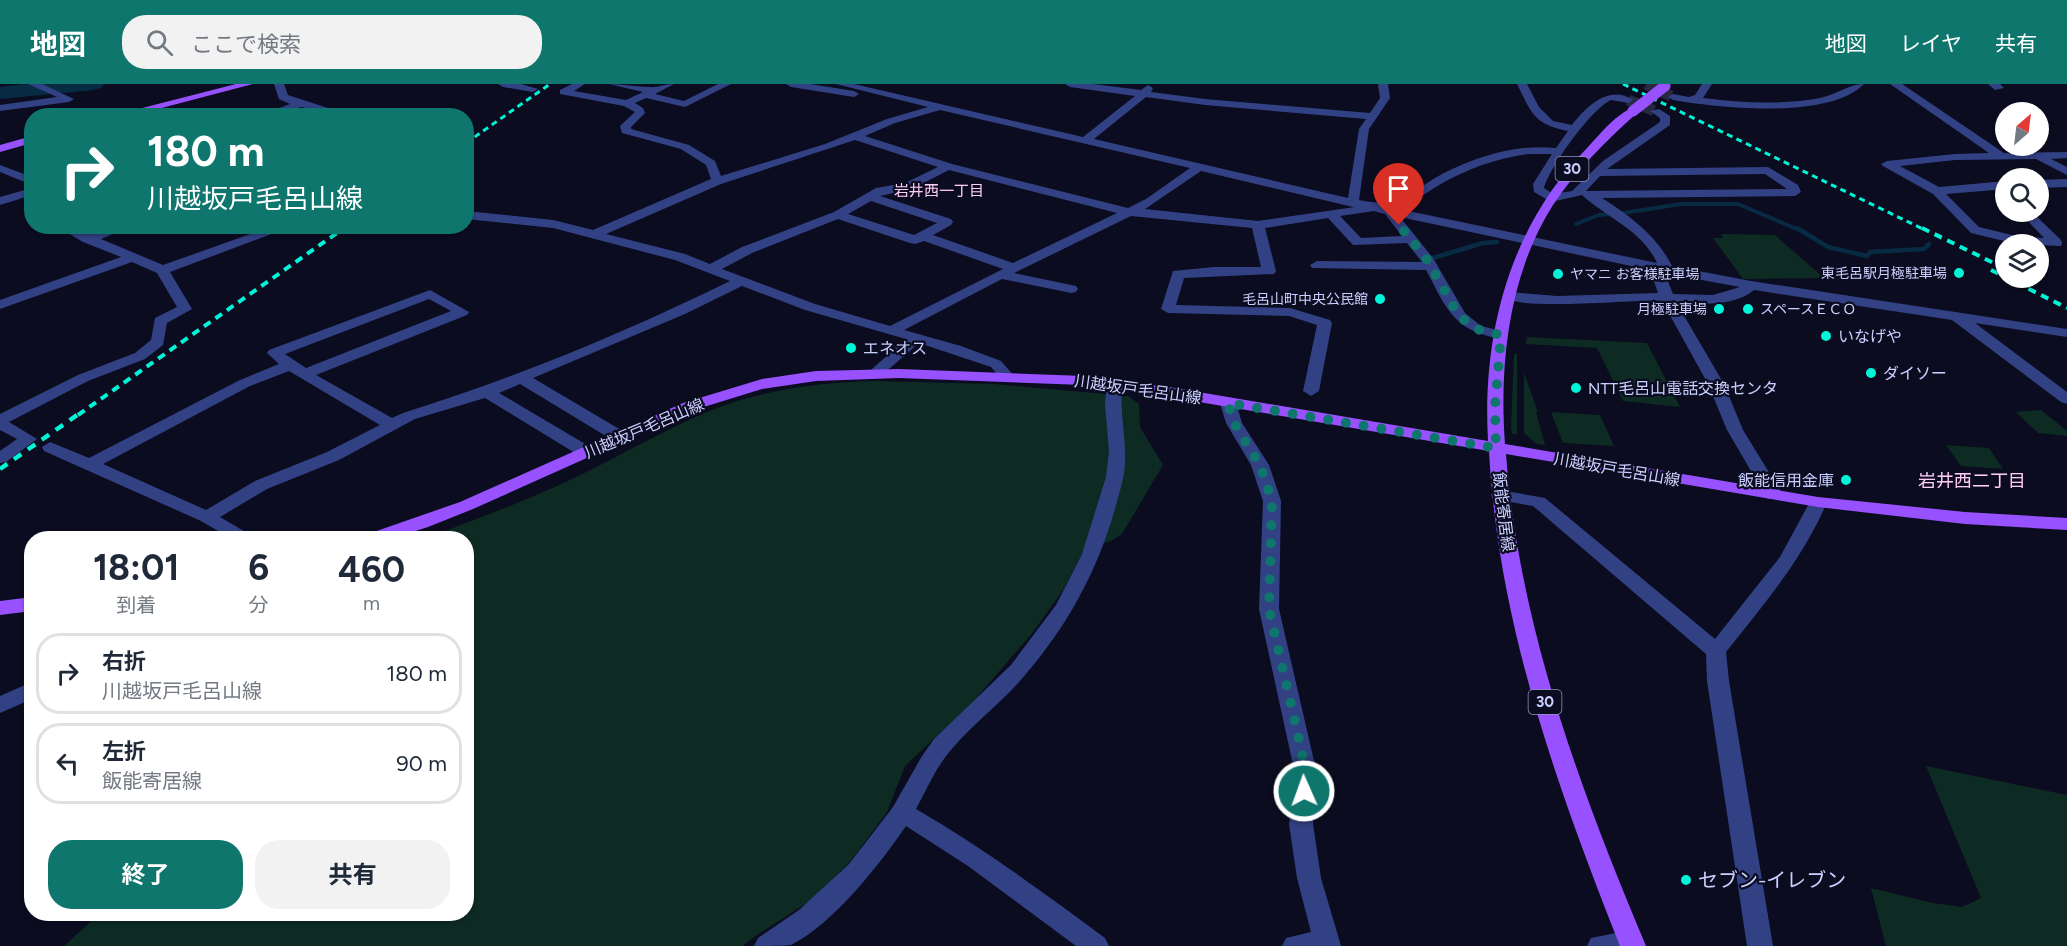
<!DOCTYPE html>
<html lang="ja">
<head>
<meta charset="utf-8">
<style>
	body { margin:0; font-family:Figtree,"Noto Sans JP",sans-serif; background:#f2f2f3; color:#1f2937; height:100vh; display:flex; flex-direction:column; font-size:22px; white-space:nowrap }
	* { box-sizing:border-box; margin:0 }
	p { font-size:20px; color:#747a83 }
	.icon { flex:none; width:33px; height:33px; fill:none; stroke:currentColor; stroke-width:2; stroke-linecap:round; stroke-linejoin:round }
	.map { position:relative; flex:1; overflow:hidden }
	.details { position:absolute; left:24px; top:447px; width:450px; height:390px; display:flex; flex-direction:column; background:#fff; border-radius:24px; box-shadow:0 2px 4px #0004 }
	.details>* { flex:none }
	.hud { position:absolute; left:24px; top:24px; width:450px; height:126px; border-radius:24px; box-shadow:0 2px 4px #0004; background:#0f766e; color:#fff; overflow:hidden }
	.needle { width:39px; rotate:28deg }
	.buttons { position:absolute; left:1995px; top:18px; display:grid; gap:12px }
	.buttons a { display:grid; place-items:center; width:54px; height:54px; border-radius:50%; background:#fff; box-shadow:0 2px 4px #0004; font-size:30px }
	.pin { position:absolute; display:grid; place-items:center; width:51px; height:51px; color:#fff; margin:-62px -26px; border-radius:50% 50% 50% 0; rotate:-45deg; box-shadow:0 0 6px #0007 }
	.pin .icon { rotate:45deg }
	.me { position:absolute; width:66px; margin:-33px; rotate:358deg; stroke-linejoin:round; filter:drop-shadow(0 0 4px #0008) }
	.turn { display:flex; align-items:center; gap:21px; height:126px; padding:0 24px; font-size:27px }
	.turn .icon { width:78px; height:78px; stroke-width:2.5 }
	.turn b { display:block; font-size:42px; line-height:51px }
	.eta { display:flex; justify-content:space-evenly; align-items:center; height:102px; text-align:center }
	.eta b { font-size:36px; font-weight:700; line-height:42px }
	.cta { display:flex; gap:12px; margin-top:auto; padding:12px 24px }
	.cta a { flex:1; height:69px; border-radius:24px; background:#0f766e; color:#fff; font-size:24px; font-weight:700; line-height:69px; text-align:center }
	.cta a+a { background:#f2f2f3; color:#1f2937 }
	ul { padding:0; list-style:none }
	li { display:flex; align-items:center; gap:18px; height:81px; margin:0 12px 9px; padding:0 12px; border:3px solid #e0e1e3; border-radius:24px }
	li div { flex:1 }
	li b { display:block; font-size:22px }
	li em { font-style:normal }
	header { display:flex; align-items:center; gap:36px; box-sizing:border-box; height:84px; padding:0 30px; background:#0f766e; color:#fff }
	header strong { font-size:28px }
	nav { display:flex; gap:33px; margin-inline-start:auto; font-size:21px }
	.search { width:420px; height:54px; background:#f2f2f3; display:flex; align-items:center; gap:15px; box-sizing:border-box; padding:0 21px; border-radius:24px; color:#747a83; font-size:22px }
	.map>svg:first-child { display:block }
	.green { fill:#0d2b23 }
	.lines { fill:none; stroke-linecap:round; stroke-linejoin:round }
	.stream-far1 { stroke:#072b43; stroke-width:4 }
	.stream { stroke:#072b43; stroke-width:4.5 }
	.river { fill:#072b43; fill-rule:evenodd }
	.minor-tunnel { stroke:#282941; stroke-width:11; stroke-dasharray:11 6; stroke-linecap:butt }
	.minor { fill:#324184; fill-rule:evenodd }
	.major { fill:#9851ff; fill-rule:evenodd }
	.rail-far2 { stroke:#00f5d8; stroke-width:3; stroke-dasharray:6 4.5; stroke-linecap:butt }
	.rail-far1 { stroke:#00f5d8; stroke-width:4; stroke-dasharray:8 6; stroke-linecap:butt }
	.rail { stroke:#00f5d8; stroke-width:4.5; stroke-dasharray:9 8; stroke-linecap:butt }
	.major-bridge { stroke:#9851ff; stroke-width:11 }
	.route { stroke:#0f766e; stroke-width:10; stroke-dasharray:0 18 }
	.poi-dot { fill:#00f5d8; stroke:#0b0c20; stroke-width:2 }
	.labels { text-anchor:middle; stroke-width:4.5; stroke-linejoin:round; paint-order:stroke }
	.far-poi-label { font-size:14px; fill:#cad0ff; stroke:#0b0c20; text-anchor:end }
	.shield { fill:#0b0c20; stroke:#9195bc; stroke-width:1.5 }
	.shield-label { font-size:15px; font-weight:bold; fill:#cad0ff }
	.far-neighbourhood-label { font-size:15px; fill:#ffccf8; stroke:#0b0c20 }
	.poi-label { font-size:16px; fill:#cad0ff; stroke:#0b0c20; text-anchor:start }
	.street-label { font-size:16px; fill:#cad0ff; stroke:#0b0c20 }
	.neighbourhood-label { font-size:18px; fill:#ffccf8; stroke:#0b0c20 }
	.near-poi-label { font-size:20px; fill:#cad0ff; stroke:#0b0c20; text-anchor:start }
</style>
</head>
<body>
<header>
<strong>地図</strong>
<div class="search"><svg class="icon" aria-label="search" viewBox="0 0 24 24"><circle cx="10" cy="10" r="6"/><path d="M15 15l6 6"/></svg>ここで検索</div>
<nav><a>地図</a><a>レイヤ</a><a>共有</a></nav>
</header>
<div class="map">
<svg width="2067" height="862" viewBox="0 0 2067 862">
	<rect width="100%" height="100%" fill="#0b0c20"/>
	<!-- green -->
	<path class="green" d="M 1721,150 L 1775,151 L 1824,194 L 1743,195 L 1713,154 L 1723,154 Z
		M 1527,253 L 1647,259 L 1680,323 L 1623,317 L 1597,264 L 1526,260 Z
		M 1514,270 L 1517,270 L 1517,350 L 1512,350 L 1511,345 Z
		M 1524,289 L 1538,328 L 1536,328 L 1545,361 L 1537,360 L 1524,349 Z
		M 875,297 L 994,300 L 1128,312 L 1139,320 L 1140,343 L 1163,381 L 1122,450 L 1111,457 L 1085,464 L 1063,506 L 1034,547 L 972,619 L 905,682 L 887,728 L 850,778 L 810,817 L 754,853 L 743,862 L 64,862 L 99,830 L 466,830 L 466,454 L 426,454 C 474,436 523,418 570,396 C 628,369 683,333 744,315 C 787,303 830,298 875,297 Z
		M 2041,326 L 2067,347 L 2067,352 L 2038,349 L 2016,328 Z
		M 1551,328 L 1600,331 L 1614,362 L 1563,359 Z
		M 1946,361 L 1989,364 L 2003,385 L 1961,382 Z
		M 1926,682 L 2067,711 L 2067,862 L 1886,862 L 1871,804 L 1933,819 L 1962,823 L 1981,814 Z"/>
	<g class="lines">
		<!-- stream-far1 -->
		<path class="stream-far1" d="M 1623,129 L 1681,120 L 1738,120 L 1799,146
			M 1576,140 L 1599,131 L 1610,130"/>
		<!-- stream -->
		<path class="stream" d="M 1797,144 L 1828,163 L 1867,172 L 1870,168 L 1924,165 L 1929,160
			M 1433,174 L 1483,159 L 1497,158"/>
		<!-- river -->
		<path class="river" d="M 28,0 L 104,0 L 101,4 L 94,6 L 0,15 L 0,3 Z"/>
		<!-- minor-tunnel -->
		<path class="minor-tunnel" d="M 1646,0 L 1673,13
			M 1628,16 L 1655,27"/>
		<!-- minor -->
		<path class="minor" d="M 28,0 L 42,0 L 74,15 L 69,18 L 0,27 L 0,21 L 57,13 Z
			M 274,0 L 284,0 L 288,11 L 331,25 L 326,28 L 301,23 L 275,32 L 258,32 L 290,20 L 279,15 Z
			M 498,0 L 521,0 L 538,5 L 533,8 L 503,3 Z
			M 572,0 L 585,0 L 574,7 L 626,16 L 643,8 L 609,0 C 623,0 636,3 649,3 C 657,4 665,0 674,0 L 655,10 L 684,17 L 718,0 L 731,0 L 685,23 L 646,14 L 635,19 L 643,24 L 645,29 L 631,43 L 631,45 L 689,61 L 715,77 L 721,92 L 825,60 L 887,35 L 928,23 L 836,0 L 854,0 L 1083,53 L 1135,12 L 1070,3 L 1065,0 L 1093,0 L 1141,6 L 1148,1 L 1153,4 L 1151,8 L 1205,15 L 1370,29 L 1380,14 L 1378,0 L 1388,0 L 1390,14 L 1369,45 L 1359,116 C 1401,126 1415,103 1448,87 C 1482,71 1519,60 1556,64 L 1568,47 C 1534,40 1532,30 1517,0 L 1527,0 L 1539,23 L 1553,37 L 1572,41 C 1586,23 1609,0 1633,16 L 1628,19 L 1611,16 C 1591,25 1550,83 1544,104 L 1553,110 L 1572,107 L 1603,77 L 1660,38 L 1660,34 L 1650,27 L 1659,25 L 1670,32 L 1670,41 L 1607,85 L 1768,83 L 1798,101 L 1801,108 L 1795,112 L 1602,114 C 1630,132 1657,152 1672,182 L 1751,197 L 2067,245 L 2067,253 L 1975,239 L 2067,308 L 2067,320 L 2061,318 L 1952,236 L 1754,206 C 1734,223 1701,220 1676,218 L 1724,300 L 1743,346 L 1783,411 L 1780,415 L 1768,415 L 1765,411 L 1727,346 L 1708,300 L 1662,217 C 1633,215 1518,228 1502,212 L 1509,208 L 1557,212 L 1658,209 L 1650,186 L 1400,133 L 1433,174 L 1465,229 L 1481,242 L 1506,248 L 1508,251 L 1506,254 C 1500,256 1494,254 1488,252 C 1451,243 1443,217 1426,186 L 1312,184 L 1310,181 L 1317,177 L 1422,178 L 1407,159 L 1353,161 L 1328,134 L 1265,144 L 1276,187 L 1274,190 L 1184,194 L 1176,221 L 1290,224 L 1330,236 L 1332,239 L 1319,307 L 1311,312 L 1303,307 L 1317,241 L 1289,232 L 1168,229 L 1161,225 L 1173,187 L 1214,183 L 1261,183 L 1252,144 L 1131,132 L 1014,189 L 1076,202 L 1078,205 L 1076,208 L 1071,209 L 1002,195 L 904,246 L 961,262 L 1001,277 L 1015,293 L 1007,298 L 1002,296 L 991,283 L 919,259 L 882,291 L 872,291 L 869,288 L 872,285 L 906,255 L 805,226 L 742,202 L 685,230 L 533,294 L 626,349 L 628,353 L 626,357 L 614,357 L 520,300 L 499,309 L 592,364 L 594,368 L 592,372 L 580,372 L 485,314 L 415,335 L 339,376 L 267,405 L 220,433 L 249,450 L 251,454 L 230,454 L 201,437 L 44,367 L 42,363 L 50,358 L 89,374 L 240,296 L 279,280 L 267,269 L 269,266 L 430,206 L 469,228 L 467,231 L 316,291 L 392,334 L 403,329 C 515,294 624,249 730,197 L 675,176 L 553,144 L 466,135 L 466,127 L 553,136 L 593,146 L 711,95 L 706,81 L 681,65 L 622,49 L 620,42 L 635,28 L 624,22 L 560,10 L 560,6 ZM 1146,13 L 1205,21 L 1366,35 L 1359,45 L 1348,114 L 1094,55 ZM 940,26 L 1190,84 L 1146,115 L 1128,124 L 952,80 L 865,52 L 895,39 ZM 855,56 L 938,83 L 905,99 L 876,104 L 834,128 L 742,163 L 710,180 L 685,170 L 606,150 L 721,100 ZM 1528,70 L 1552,70 L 1533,100 L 1534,108 L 1551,118 L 1582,111 C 1607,134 1642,146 1657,179 L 1394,124 C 1413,121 1423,110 1439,101 C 1467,85 1497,74 1528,70 ZM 949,86 L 1117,129 L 1013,179 L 933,151 L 951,141 L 953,138 L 951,135 L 880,112 L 912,105 ZM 1201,87 L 1353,123 L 1355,123 L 1258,137 L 1145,125 ZM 1765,90 L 1787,105 L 1586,107 L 1600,92 ZM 871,117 L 937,139 L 914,151 L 848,130 ZM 1374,127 L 1385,130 L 1402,152 L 1361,154 L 1340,132 ZM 838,135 L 910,159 L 915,160 L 924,157 L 1003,185 L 890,242 L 815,220 L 722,185 L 752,169 ZM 1665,190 L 1669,190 L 1740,203 L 1713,211 L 1673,210 ZM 429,215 L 451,227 L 306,284 L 285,270 ZM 289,287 L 380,341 L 327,368 L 255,397 L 206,426 L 103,380 L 250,302 Z
			M 786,0 L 810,0 L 854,7 L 859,10 L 854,13 L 791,3 Z
			M 1702,0 L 1712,0 L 1703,14 C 1742,19 1782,21 1820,14 C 1836,11 1848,0 1864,0 C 1829,36 1719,24 1673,16 L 1668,13 L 1673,10 L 1689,13 L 1695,11 Z
			M 1890,0 L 1902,0 L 2004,69 L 2067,68 L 2067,74 L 2051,75 L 2067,83 L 2067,91 L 2036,75 L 1955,76 L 1900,82 L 1939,103 L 2006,97 L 2006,105 L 1946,110 L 1979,143 L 2016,152 L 2044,154 L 2025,134 L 2027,131 L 2035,131 L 2061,156 L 2062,159 L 2061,162 L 2016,160 L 1971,149 L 1933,110 L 1883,82 L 1881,80 L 1887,77 L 1955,70 L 1989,69 Z
			M 1988,0 L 2000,0 L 2004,4 L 1995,6 Z
			M 0,81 L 32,93 L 32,101 L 0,88 Z
			M 2067,95 L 2067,103 L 2038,104 L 2038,96 Z
			M 32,104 L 32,111 L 0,121 L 0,113 Z
			M 56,142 L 74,142 L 90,150 L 111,142 L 131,142 L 101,155 L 163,181 L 273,142 L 293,142 L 170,188 L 192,225 L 167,239 L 163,261 L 145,275 L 88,297 L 9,338 L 37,355 L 6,378 L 0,379 L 0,367 L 17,355 L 0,346 L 0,330 L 78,291 L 135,269 L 151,256 L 155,234 L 177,223 L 157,189 L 132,178 L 0,225 L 0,216 L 121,173 L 83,158 Z
			M 1115,296 L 1123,301 C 1119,325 1125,346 1125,369 C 1126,383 1123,397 1119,410 C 1102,478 1071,538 1025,591 C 1003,618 973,639 951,666 C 936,683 927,705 916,725 C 982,763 1044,809 1105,854 L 1109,862 L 1076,862 L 968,782 L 906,742 C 880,780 833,840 791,861 C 781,862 764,862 754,862 L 758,854 L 799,826 L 849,780 L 893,723 L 922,672 L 934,655 L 1011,581 L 1056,521 L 1082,470 L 1106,393 L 1109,368 L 1105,320 L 1107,301 Z
			M 1228,314 L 1236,319 L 1242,339 L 1269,381 L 1281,417 L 1279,525 L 1317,690 L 1313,740 L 1321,794 L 1341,862 L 1282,862 L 1286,854 L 1311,848 L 1297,794 L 1289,740 L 1295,690 L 1259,525 L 1263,417 L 1251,381 L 1226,339 L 1220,319 Z
			M 1500,406 L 1545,414 L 1715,555 L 1780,473 L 1812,414 L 1824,414 L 1827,418 C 1803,475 1764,520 1726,568 L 1729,597 L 1773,862 L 1747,862 L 1707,597 L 1706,570 L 1533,422 L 1494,415 L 1491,411 L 1494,407 Z
			M 32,598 L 32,615 L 0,629 L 0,612 Z
			M 1631,846 L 1640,850 L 1644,858 L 1642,862 L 1587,862 L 1591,854 Z"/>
		<!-- major -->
		<path class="major" d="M 236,0 L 253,0 L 131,32 L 111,32 Z
			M 1633,24 L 1637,25 L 1637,29 C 1606,57 1576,86 1553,121 C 1509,190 1499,280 1505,360 L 1818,413 L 1965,428 L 2067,434 L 2067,446 L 1965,440 L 1818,423 L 1506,370 C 1519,542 1580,705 1646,862 L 1620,862 C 1557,703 1498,539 1489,367 L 1175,314 L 1084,301 L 899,294 L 816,297 L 762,305 L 694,326 L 473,425 L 428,443 L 393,454 L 366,454 L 368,450 L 460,418 L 683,319 L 762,295 L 816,287 L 899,285 L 1084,292 L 1175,304 L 1488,357 C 1482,248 1510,142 1588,63 C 1600,50 1617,29 1633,24 Z
			M 32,52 L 32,59 L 0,68 L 0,61 Z
			M 32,513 L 32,527 L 0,531 L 0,517 Z"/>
		<!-- rail-far2 -->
		<path class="rail-far2" d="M 1623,0 L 1925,146
			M 466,59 L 550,0
			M 342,146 L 348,142"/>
		<!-- rail-far1 -->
		<path class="rail-far1" d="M 1922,144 L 2006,185
			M 1991,186 L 2067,224
			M 78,331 L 344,144"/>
		<!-- rail -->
		<path class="rail" d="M 0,385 L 80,329"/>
		<!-- major-bridge -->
		<path class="major-bridge" d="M 1633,27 L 1665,2"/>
	</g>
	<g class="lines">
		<!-- route -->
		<path class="route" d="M 1304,707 L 1306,690 L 1301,664 L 1269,525 L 1272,417 L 1260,381 L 1234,339 L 1228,319 L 1496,364 L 1495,323 L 1501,251 L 1476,245 L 1459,232 L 1426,174 L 1399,141"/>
	</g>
	<!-- markers -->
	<g class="poi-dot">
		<circle cx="1959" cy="189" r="6"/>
		<circle cx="1558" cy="190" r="6"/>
		<circle cx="1380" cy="215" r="6"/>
		<circle cx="1719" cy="225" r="6"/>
		<circle cx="1748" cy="225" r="6"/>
		<circle cx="1826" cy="252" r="6"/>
		<circle cx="851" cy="264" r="6"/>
		<circle cx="1871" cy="289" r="6"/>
		<circle cx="1576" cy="304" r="6"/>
		<circle cx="1846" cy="396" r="6"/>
		<circle cx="1686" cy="796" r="6"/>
	</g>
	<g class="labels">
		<!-- far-poi labels -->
		<g class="far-poi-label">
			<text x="1947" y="194">東毛呂駅月極駐車場</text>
			<text x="1570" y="195" text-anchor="start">ヤマニ お客様駐車場</text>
			<text x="1368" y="220">毛呂山町中央公民館</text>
			<text x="1707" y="230">月極駐車場</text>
			<text x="1760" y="230" text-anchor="start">スペースＥＣＯ</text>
		</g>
		<!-- shield labels -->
		<g class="shield">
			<rect x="1555.5" y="73" width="33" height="24" rx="4.5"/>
			<rect x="1528.5" y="606" width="33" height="24" rx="4.5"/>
		</g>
		<g class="shield-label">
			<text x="1572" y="90">30</text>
			<text x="1545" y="623">30</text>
		</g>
		<!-- far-neighbourhood labels -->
		<g class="far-neighbourhood-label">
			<text x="939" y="112">岩井西一丁目</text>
		</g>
		<!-- poi labels -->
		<g class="poi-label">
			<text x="1838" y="258">いなげや</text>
			<text x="863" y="270">エネオス</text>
			<text x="1883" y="295">ダイソー</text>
			<text x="1588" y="310">NTT毛呂山電話交換センタ</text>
			<text x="1834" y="402" text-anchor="end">飯能信用金庫</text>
		</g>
		<!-- street labels -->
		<g class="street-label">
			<text transform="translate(1138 305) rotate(8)" y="6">川越坂戸毛呂山線</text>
			<text transform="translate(644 344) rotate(-23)" y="6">川越坂戸毛呂山線</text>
			<text transform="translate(1617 385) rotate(10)" y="6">川越坂戸毛呂山線</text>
			<text transform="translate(1504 428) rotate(83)" y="6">飯能寄居線</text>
		</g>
		<!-- neighbourhood labels -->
		<g class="neighbourhood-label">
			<text x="1972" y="403">岩井西二丁目</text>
		</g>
		<!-- near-poi labels -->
		<g class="near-poi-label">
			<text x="1698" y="803">セブン-イレブン</text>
		</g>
	</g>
</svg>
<div class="buttons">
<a><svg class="needle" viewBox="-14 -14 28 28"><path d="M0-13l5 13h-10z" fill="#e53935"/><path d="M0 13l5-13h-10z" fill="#747a83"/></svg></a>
<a><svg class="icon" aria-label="search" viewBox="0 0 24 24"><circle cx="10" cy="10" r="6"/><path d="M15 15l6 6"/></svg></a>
<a><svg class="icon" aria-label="layers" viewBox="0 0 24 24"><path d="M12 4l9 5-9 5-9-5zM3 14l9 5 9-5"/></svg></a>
</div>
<div class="pin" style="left:1399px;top:141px;background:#d93025"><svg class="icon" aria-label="arrive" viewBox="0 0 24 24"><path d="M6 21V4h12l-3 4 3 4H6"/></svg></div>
<svg class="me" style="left:1304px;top:707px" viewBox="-20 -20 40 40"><circle r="17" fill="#0f766e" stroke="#fff" stroke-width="3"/><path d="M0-11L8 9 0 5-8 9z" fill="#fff"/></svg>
<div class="hud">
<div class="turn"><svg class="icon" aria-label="right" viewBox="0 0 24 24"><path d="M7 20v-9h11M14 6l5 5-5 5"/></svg><div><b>180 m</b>川越坂戸毛呂山線</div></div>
</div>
<section class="details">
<div class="eta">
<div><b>18:01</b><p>到着</p></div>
<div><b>6</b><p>分</p></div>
<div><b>460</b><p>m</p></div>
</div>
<ul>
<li><svg class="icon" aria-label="right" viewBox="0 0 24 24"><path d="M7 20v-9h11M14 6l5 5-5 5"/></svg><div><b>右折</b><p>川越坂戸毛呂山線</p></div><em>180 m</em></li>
<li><svg class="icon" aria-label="left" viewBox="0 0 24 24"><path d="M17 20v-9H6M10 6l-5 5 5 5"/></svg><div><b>左折</b><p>飯能寄居線</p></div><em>90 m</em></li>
</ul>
<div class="cta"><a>終了</a><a>共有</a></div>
</section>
</div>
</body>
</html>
